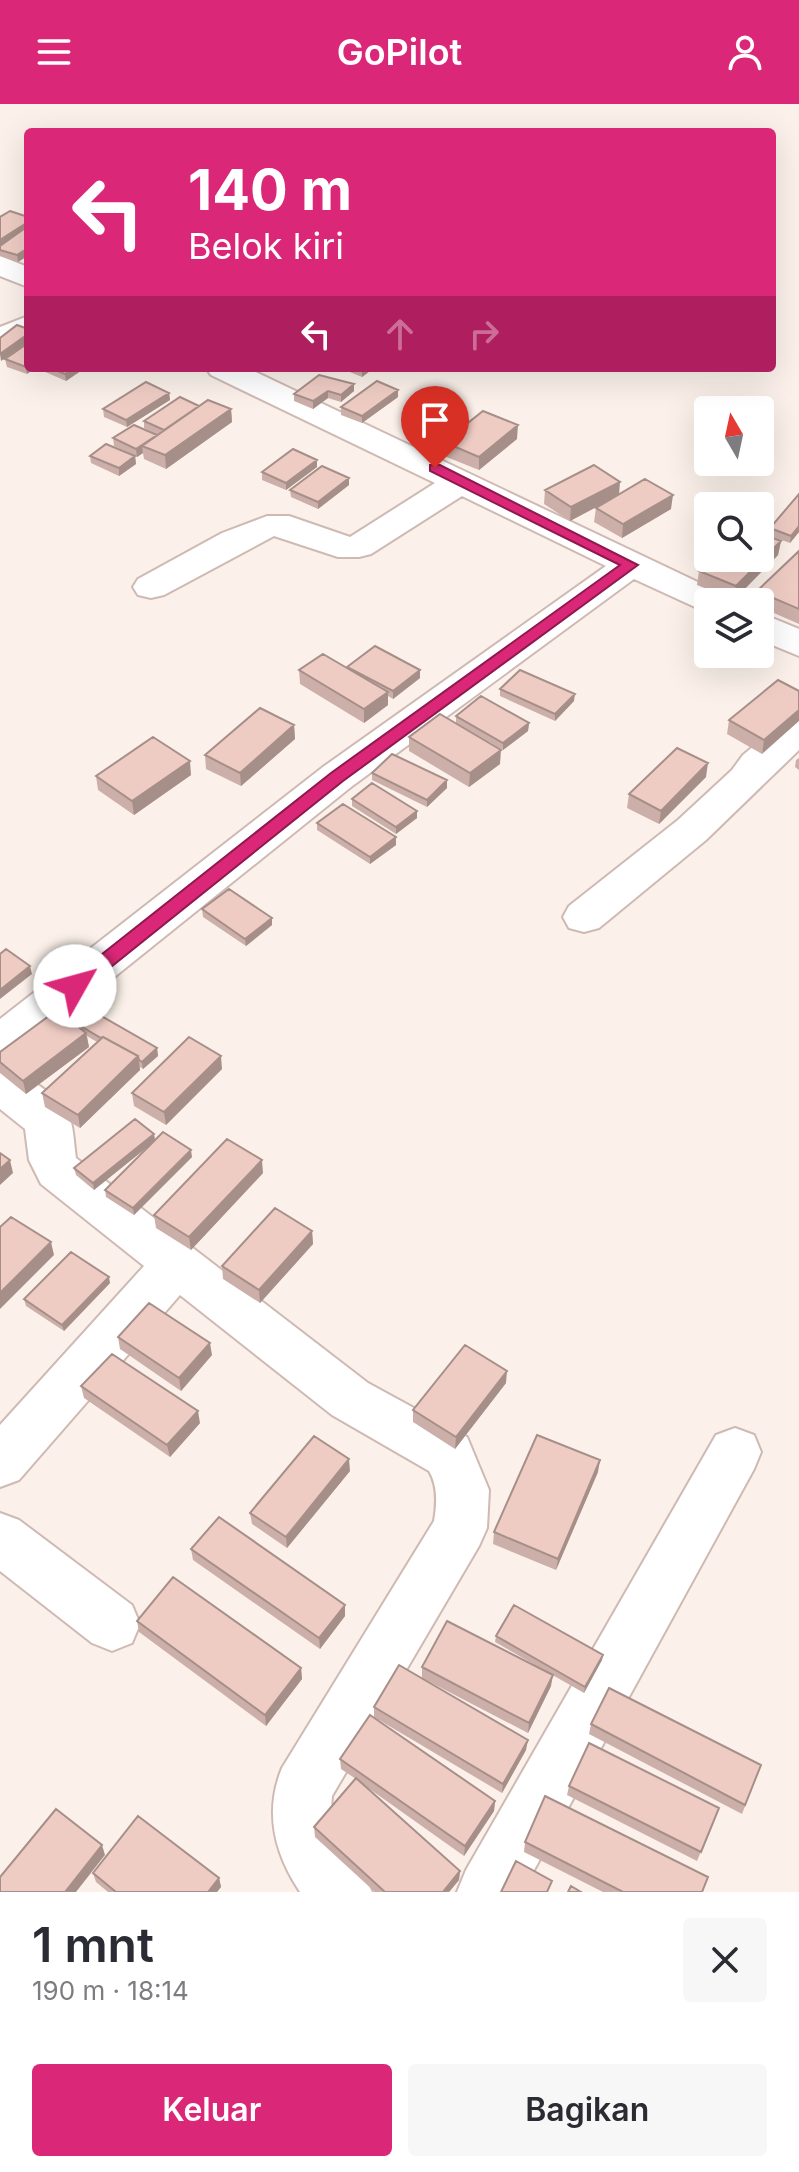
<!DOCTYPE html>
<html lang="id">
<head>
<meta charset="utf-8">
<style>
	body { margin:0; font-family:Inter,sans-serif; background:#f7f7f7; color:#2b2b33; height:100vh; display:flex; flex-direction:column; font-size:30px; white-space:nowrap }
	* { box-sizing:border-box; margin:0 }
	p { font-size:26px; color:#7c7c81 }
	.icon { flex:none; width:44px; height:44px; fill:none; stroke:currentColor; stroke-width:2; stroke-linecap:round; stroke-linejoin:round }
	.map { position:relative; height:1788px; overflow:hidden }
	.panel { display:flex; flex-direction:column; background:#fff; flex:1 }
	.panel>* { flex:none }
	.guide { position:absolute; left:24px; top:24px; width:752px; height:244px; border-radius:8px; box-shadow:0 8px 32px #0002; background:#db2777; color:#fff; overflow:hidden }
	.needle { width:52px; rotate:351deg }
	.fabs { position:absolute; left:694px; top:292px; display:grid; gap:16px }
	.fabs a { display:grid; place-items:center; width:80px; height:80px; border-radius:8px; background:#fff; box-shadow:0 8px 32px #0002; font-size:40px }
	.pin { position:absolute; display:grid; place-items:center; width:68px; height:68px; color:#fff; margin:-82px -34px; border-radius:50% 50% 50% 0; rotate:-45deg; box-shadow:0 0 8px #0007 }
	.pin .icon { rotate:45deg }
	.me { position:absolute; width:88px; margin:-44px; rotate:52deg; stroke-linejoin:round; filter:drop-shadow(0 0 6px #0008) }
	.turn { display:flex; align-items:center; gap:28px; height:168px; padding:0 32px; font-size:36px }
	.turn .icon { width:104px; height:104px; stroke-width:2.5 }
	.turn b { display:block; font-size:56px; line-height:68px }
	.lanes { display:flex; align-items:center; height:76px; padding:0 32px; background:#0003; justify-content:center; gap:40px; direction:ltr }
	.lanes .off { opacity:.35 }
	.round { display:grid; place-items:center; flex:none; width:84px; height:84px; border-radius:8px; background:#f7f7f7 }
	.headline { display:flex; align-items:center; justify-content:space-between; height:136px; padding:0 32px }
	h1 { font-size:48px; font-weight:600; line-height:60px }
	.action { display:flex; gap:16px; margin-top:auto; padding:16px 32px }
	.action a { flex:1; height:92px; border-radius:8px; background:#db2777; color:#fff; font-size:32px; font-weight:600; line-height:92px; text-align:center }
	.action a+a { background:#f7f7f7; color:#2b2b33 }
	header { display:flex; justify-content:space-between; align-items:center; height:104px; padding:0 32px; background:#db2777; color:#fff; font-size:36px; font-weight:600 }
	.map>svg:first-child { display:block }
	.lines { fill:none; stroke-linecap:round; stroke-linejoin:round }
	.minor-casing { stroke:#cfb9b3; stroke-width:4 }
	.minor { fill:#fff; fill-rule:evenodd }
	.wall { fill:#cdafa9 }
	.shaded-wall { fill:#a78f89 }
	.building { fill:#eeccc4; stroke:#a78f89; stroke-width:2 }
	.route { fill:#db2777; stroke:#8e194d; stroke-width:2 }
</style>
</head>
<body>
<header><svg class="icon" aria-label="menu" viewBox="0 0 24 24"><path d="M4 6h16M4 12h16M4 18h16"/></svg>GoPilot<svg class="icon" aria-label="person" viewBox="0 0 24 24"><circle cx="12" cy="8" r="4"/><path d="M4 21q1-7 8-7t8 7"/></svg></header>
<div class="map">
<svg width="799" height="1788" viewBox="0 0 799 1788">
	<rect width="100%" height="100%" fill="#fbf1ea"/>
	<g class="lines">
		<!-- minor casing -->
		<g class="minor-casing">
			<path id="minor" d="M 0,152 L 28,163 L 28,183 L 0,172 Z
				M 28,212 L 28,233 L 0,244 L 0,223 Z
				M 206,264 L 247,264 L 723,490 L 728,498 L 708,498 L 708,509 L 634,475 L 351,683 L 16,952 L 0,957 L 0,915 L 323,663 L 606,462 L 462,392 L 371,450 L 359,453 L 338,453 L 274,432 L 164,491 L 151,494 L 138,491 L 133,483 L 138,475 L 222,429 L 267,412 L 289,412 L 350,433 L 435,379 L 211,271 Z
				M 760,509 L 799,525 L 799,552 L 760,536 Z
				M 799,612 L 799,646 L 706,736 L 599,824 L 584,828 L 569,824 L 563,813 L 569,802 L 678,716 L 732,666 L 743,651 L 785,616 Z
				M 0,962 C 22,969 62,992 70,1015 C 74,1027 74,1041 76,1054 L 368,1279 L 467,1333 L 489,1386 L 487,1424 L 479,1442 L 332,1692 C 327,1743 355,1747 372,1788 L 300,1788 C 274,1749 264,1708 282,1664 L 434,1417 C 437,1400 438,1382 429,1367 L 332,1311 L 180,1191 L 19,1376 L 0,1383 L 0,1321 L 144,1162 L 41,1080 L 29,1056 L 25,1025 L 0,1005 Z
				M 735,1324 L 754,1331 L 761,1348 L 754,1365 L 522,1788 L 457,1788 L 466,1766 L 716,1331 Z
				M 0,1409 L 19,1416 L 132,1501 L 140,1520 L 132,1539 L 112,1547 L 92,1539 L 0,1467 Z"/>
		</g>
		<!-- minor -->
		<use href="#minor" class="minor"/>
	</g>
	<!-- wall -->
	<path class="wall" d="M 0,113 L 28,113 L 18,158 L 0,152 Z
		M 28,239 L 27,270 L 7,263 L 5,255 Z
		M 42,264 L 85,264 L 66,277 L 43,267 Z
		M 340,264 L 374,264 L 362,273 Z
		M 354,280 L 354,287 L 341,298 L 328,294 L 313,305 L 294,297 L 294,290 Z
		M 169,289 L 170,296 L 127,323 L 104,313 L 103,305 Z
		M 398,293 L 362,319 L 341,311 L 341,303 Z
		M 199,302 L 231,305 L 232,318 L 166,365 L 144,355 L 143,349 L 137,353 L 114,342 L 113,334 L 158,331 L 144,324 L 144,317 Z
		M 517,335 L 479,366 L 444,352 L 444,338 Z
		M 90,352 L 135,352 L 136,360 L 119,372 L 91,359 Z
		M 317,363 L 286,386 L 262,376 L 262,368 Z
		M 349,374 L 349,381 L 318,405 L 291,393 L 290,386 Z
		M 545,386 L 619,390 L 671,405 L 622,434 L 594,418 L 596,404 L 604,399 L 570,417 L 544,400 Z
		M 799,390 L 799,428 L 790,439 L 768,431 L 770,424 Z
		M 781,437 L 778,451 L 734,496 L 697,481 L 699,467 Z
		M 799,447 L 799,520 L 760,503 L 760,498 L 755,498 L 757,487 Z
		M 347,564 L 420,566 L 420,574 L 393,595 L 388,592 L 388,601 L 364,619 L 300,580 L 299,566 Z
		M 778,576 L 762,650 L 727,630 L 729,616 Z
		M 500,585 L 574,597 L 555,617 L 500,592 Z
		M 456,612 L 529,619 L 528,627 L 503,646 L 456,619 Z
		M 294,621 L 295,635 L 241,682 L 206,665 L 205,651 Z
		M 409,633 L 500,660 L 469,683 L 409,647 Z
		M 799,654 L 799,666 L 795,663 L 796,656 Z
		M 372,669 L 447,684 L 427,703 L 372,676 Z
		M 191,671 L 134,711 L 98,686 L 96,672 Z
		M 706,673 L 659,720 L 627,704 L 629,690 Z
		M 352,695 L 417,707 L 417,714 L 396,730 L 352,702 Z
		M 317,719 L 396,741 L 370,760 L 317,726 Z
		M 202,805 L 272,814 L 272,821 L 246,842 L 203,813 Z
		M 62,911 L 157,944 L 158,952 L 143,965 L 140,963 L 140,966 L 80,1024 L 45,1003 L 42,989 L 97,938 L 87,932 L 89,943 L 26,990 L 0,969 L 0,948 Z
		M 222,965 L 166,1021 L 134,1002 L 132,989 Z
		M 154,1030 L 155,1036 L 192,1053 L 134,1111 L 106,1093 L 105,1086 L 152,1039 L 94,1086 L 76,1071 L 74,1064 Z
		M 263,1069 L 191,1146 L 156,1124 L 154,1111 Z
		M 312,1127 L 313,1140 L 260,1199 L 223,1175 L 222,1162 Z
		M 110,1179 L 64,1227 L 26,1202 L 24,1195 Z
		M 118,1233 L 212,1251 L 181,1287 L 120,1245 Z
		M 506,1279 L 455,1345 L 413,1318 L 413,1306 Z
		M 81,1282 L 200,1319 L 170,1353 L 84,1294 Z
		M 350,1367 L 287,1444 L 252,1420 L 250,1409 Z
		M 598,1368 L 556,1466 L 493,1440 L 494,1428 Z
		M 191,1445 L 345,1501 L 345,1512 L 320,1545 L 193,1456 Z
		M 137,1517 L 301,1564 L 302,1575 L 266,1622 L 139,1528 Z
		M 496,1532 L 602,1556 L 584,1589 L 495,1538 Z
		M 422,1563 L 551,1582 L 528,1629 L 424,1575 L 526,1646 L 502,1689 L 374,1613 L 374,1603 L 422,1574 Z
		M 591,1620 L 761,1661 L 742,1710 L 589,1630 Z
		M 340,1655 L 495,1697 L 494,1707 L 464,1752 L 364,1681 L 460,1767 L 459,1776 L 449,1788 L 375,1788 L 315,1733 L 314,1723 L 356,1675 L 341,1665 Z
		M 569,1682 L 719,1704 L 697,1757 L 567,1691 Z
		M 525,1738 L 702,1788 L 603,1788 L 524,1748 Z
		M 93,1769 L 219,1774 L 221,1783 L 217,1788 L 108,1788 L 96,1778 Z"/>
	<!-- shaded-wall -->
	<path class="shaded-wall" d="M 28,118 L 28,125 L 0,143 L 0,136 Z
		M 28,144 L 28,152 L 18,158 L 17,151 Z
		M 28,230 L 28,238 L 1,257 L 0,250 Z
		M 28,262 L 28,264 L 36,264 L 27,270 L 26,263 Z
		M 73,264 L 85,264 L 66,277 L 65,270 Z
		M 364,264 L 374,264 L 362,273 L 362,266 Z
		M 354,280 L 354,287 L 341,298 L 341,291 Z
		M 398,286 L 398,293 L 362,319 L 362,312 Z
		M 328,287 L 328,294 L 313,305 L 313,297 Z
		M 169,289 L 170,296 L 127,323 L 126,316 Z
		M 231,305 L 232,318 L 166,365 L 165,351 Z
		M 518,321 L 517,335 L 479,366 L 479,353 Z
		M 142,342 L 143,349 L 137,353 L 136,345 Z
		M 135,352 L 136,360 L 119,372 L 119,364 Z
		M 317,356 L 317,363 L 286,386 L 286,379 Z
		M 349,374 L 349,381 L 318,405 L 318,398 Z
		M 620,378 L 619,391 L 570,417 L 571,403 Z
		M 673,391 L 671,405 L 622,434 L 623,420 Z
		M 799,422 L 799,428 L 790,439 L 791,432 Z
		M 781,437 L 778,451 L 734,496 L 736,482 Z
		M 420,566 L 420,574 L 393,595 L 393,587 Z
		M 388,588 L 388,601 L 364,619 L 364,605 Z
		M 575,590 L 574,597 L 555,617 L 555,610 Z
		M 799,606 L 799,617 L 762,650 L 764,636 Z
		M 529,619 L 528,627 L 503,646 L 503,639 Z
		M 294,621 L 295,635 L 241,682 L 240,669 Z
		M 501,646 L 500,660 L 469,683 L 470,669 Z
		M 190,657 L 191,671 L 134,711 L 132,697 Z
		M 708,659 L 706,673 L 659,720 L 661,707 Z
		M 447,676 L 447,684 L 427,703 L 427,696 Z
		M 417,707 L 417,714 L 396,730 L 396,723 Z
		M 396,733 L 396,741 L 370,760 L 370,753 Z
		M 272,814 L 272,821 L 246,842 L 245,835 Z
		M 30,862 L 32,870 L 0,895 L 0,886 Z
		M 86,929 L 89,943 L 26,990 L 23,977 Z
		M 157,944 L 158,952 L 143,965 L 142,958 Z
		M 138,952 L 140,966 L 80,1024 L 78,1011 Z
		M 221,952 L 222,965 L 166,1021 L 164,1008 Z
		M 154,1030 L 155,1037 L 94,1086 L 93,1079 Z
		M 191,1046 L 192,1053 L 134,1111 L 133,1104 Z
		M 10,1056 L 13,1069 L 0,1081 L 0,1065 Z
		M 262,1056 L 263,1069 L 191,1146 L 189,1133 Z
		M 312,1127 L 313,1140 L 260,1199 L 259,1186 Z
		M 51,1138 L 54,1151 L 0,1205 L 0,1189 Z
		M 109,1173 L 110,1179 L 64,1227 L 62,1221 Z
		M 210,1239 L 212,1251 L 181,1287 L 179,1274 Z
		M 507,1267 L 506,1279 L 455,1345 L 456,1333 Z
		M 198,1307 L 200,1319 L 170,1353 L 167,1341 Z
		M 349,1355 L 350,1367 L 287,1444 L 286,1433 Z
		M 600,1356 L 598,1368 L 556,1466 L 558,1455 Z
		M 345,1501 L 345,1512 L 320,1545 L 319,1534 Z
		M 603,1551 L 602,1556 L 584,1589 L 585,1583 Z
		M 301,1564 L 302,1575 L 266,1622 L 265,1611 Z
		M 553,1571 L 551,1582 L 528,1629 L 529,1619 Z
		M 528,1636 L 526,1646 L 502,1689 L 503,1680 Z
		M 495,1697 L 494,1707 L 464,1752 L 465,1742 Z
		M 102,1741 L 105,1751 L 76,1788 L 65,1788 Z
		M 460,1767 L 459,1776 L 449,1788 L 443,1788 Z
		M 219,1774 L 221,1783 L 217,1788 L 208,1788 Z"/>
	<!-- building -->
	<path class="building" d="M 10,107 L 28,113 L 28,118 L 0,136 L 0,113 Z
		M 28,122 L 28,144 L 17,151 L 0,146 L 0,142 Z
		M 17,221 L 28,225 L 28,230 L 0,250 L 0,234 Z
		M 28,239 L 28,262 L 26,263 L 5,255 Z
		M 51,264 L 73,264 L 65,270 Z
		M 319,271 L 354,280 L 341,291 L 328,287 L 313,297 L 294,290 Z
		M 377,277 L 398,286 L 362,312 L 341,303 Z
		M 146,278 L 169,289 L 126,316 L 103,305 Z
		M 180,293 L 199,302 L 164,326 L 144,317 Z
		M 208,296 L 231,305 L 165,351 L 142,342 Z
		M 483,307 L 518,321 L 479,353 L 444,338 Z
		M 134,321 L 157,331 L 136,345 L 113,334 Z
		M 106,340 L 135,352 L 119,364 L 90,352 Z
		M 293,345 L 317,356 L 286,379 L 262,368 Z
		M 594,361 L 620,378 L 571,403 L 545,386 Z
		M 322,362 L 349,374 L 318,398 L 290,386 Z
		M 645,375 L 673,391 L 623,420 L 596,404 Z
		M 799,390 L 799,422 L 791,432 L 770,424 Z
		M 760,429 L 781,437 L 736,482 L 699,467 L 712,454 L 760,454 Z
		M 799,447 L 799,505 L 757,487 Z
		M 375,542 L 420,566 L 393,587 L 347,563 Z
		M 323,550 L 388,588 L 364,605 L 299,566 Z
		M 520,566 L 575,590 L 555,610 L 500,585 Z
		M 778,576 L 799,587 L 799,606 L 764,636 L 729,616 Z
		M 481,592 L 529,619 L 503,639 L 456,612 Z
		M 260,604 L 294,621 L 240,669 L 205,651 Z
		M 440,610 L 501,646 L 470,669 L 409,633 Z
		M 153,633 L 190,657 L 132,697 L 96,672 Z
		M 677,644 L 708,659 L 661,707 L 629,690 Z
		M 392,650 L 447,676 L 427,696 L 372,669 Z
		M 372,679 L 417,707 L 396,723 L 352,695 Z
		M 343,700 L 396,733 L 370,753 L 317,719 Z
		M 229,785 L 272,814 L 245,835 L 202,805 Z
		M 6,845 L 30,862 L 0,886 L 0,850 Z
		M 77,898 L 157,944 L 142,958 L 139,956 L 138,952 L 103,933 L 101,934 L 62,911 Z
		M 57,906 L 86,929 L 23,977 L 0,958 L 0,948 Z
		M 103,933 L 138,952 L 78,1011 L 42,989 Z
		M 189,933 L 221,952 L 164,1008 L 132,989 Z
		M 135,1015 L 154,1030 L 93,1079 L 74,1064 Z
		M 163,1028 L 191,1046 L 133,1104 L 105,1086 Z
		M 227,1035 L 262,1056 L 189,1133 L 154,1111 Z
		M 0,1049 L 10,1056 L 0,1065 Z
		M 275,1104 L 312,1127 L 259,1186 L 222,1162 Z
		M 11,1113 L 51,1138 L 0,1189 L 0,1123 Z
		M 71,1148 L 109,1173 L 62,1221 L 24,1195 Z
		M 149,1199 L 210,1239 L 179,1274 L 118,1233 Z
		M 465,1241 L 507,1267 L 456,1333 L 413,1306 Z
		M 112,1250 L 198,1307 L 167,1341 L 81,1282 Z
		M 537,1331 L 600,1356 L 558,1455 L 494,1428 Z
		M 314,1332 L 349,1355 L 286,1433 L 250,1409 Z
		M 219,1413 L 345,1501 L 319,1534 L 191,1445 Z
		M 173,1473 L 301,1564 L 265,1611 L 137,1517 Z
		M 514,1501 L 603,1551 L 585,1583 L 496,1532 Z
		M 447,1517 L 553,1571 L 529,1619 L 422,1563 Z
		M 399,1561 L 528,1636 L 503,1680 L 374,1603 Z
		M 609,1584 L 761,1661 L 745,1701 L 591,1620 Z
		M 370,1611 L 495,1697 L 465,1742 L 340,1655 Z
		M 589,1639 L 719,1704 L 701,1748 L 569,1682 Z
		M 356,1674 L 460,1767 L 443,1788 L 385,1788 L 314,1723 Z
		M 545,1692 L 708,1773 L 702,1788 L 623,1788 L 525,1738 Z
		M 56,1705 L 102,1741 L 65,1788 L 0,1788 L 0,1773 Z
		M 138,1712 L 219,1774 L 208,1788 L 116,1788 L 93,1769 Z
		M 516,1757 L 552,1777 L 547,1788 L 501,1788 Z
		M 571,1782 L 581,1788 L 568,1788 Z"/>
	<!-- route -->
	<path class="route" d="M 430,361 L 440,361 L 638,461 L 343,677 L 81,887 L 68,887 L 68,877 L 331,669 L 620,461 L 430,367 Z"/>
</svg>
<div class="fabs">
<a><svg class="needle" viewBox="-14 -14 28 28"><path d="M0-13l5 13h-10z" fill="#e53935"/><path d="M0 13l5-13h-10z" fill="#7c7c81"/></svg></a>
<a><svg class="icon" aria-label="search" viewBox="0 0 24 24"><circle cx="10" cy="10" r="6"/><path d="M15 15l6 6"/></svg></a>
<a><svg class="icon" aria-label="layers" viewBox="0 0 24 24"><path d="M12 4l9 5-9 5-9-5zM3 14l9 5 9-5"/></svg></a>
</div>
<div class="pin" style="left:435px;top:364px;background:#d93025"><svg class="icon" aria-label="arrive" viewBox="0 0 24 24"><path d="M6 21V4h12l-3 4 3 4H6"/></svg></div>
<svg class="me" style="left:75px;top:882px" viewBox="-20 -20 40 40"><circle r="19" fill="#fff"/><path d="M0-13L10 11 0 6-10 11z" fill="#db2777"/></svg>
<div class="guide">
<div class="turn"><svg class="icon" aria-label="left" viewBox="0 0 24 24"><path d="M17 20v-9H6M10 6l-5 5 5 5"/></svg><div><b>140 m</b>Belok kiri</div></div>
<div class="lanes"><svg class="icon" aria-label="left" viewBox="0 0 24 24"><path d="M17 20v-9H6M10 6l-5 5 5 5"/></svg><svg class="icon off" aria-label="ahead" viewBox="0 0 24 24"><path d="M12 20V5M6 11l6-6 6 6"/></svg><svg class="icon off" aria-label="right" viewBox="0 0 24 24"><path d="M7 20v-9h11M14 6l5 5-5 5"/></svg></div>
</div>
</div>
<section class="panel">
<div class="headline"><div><h1>1 mnt</h1><p>190 m · 18:14</p></div><a class="round"><svg class="icon" aria-label="close" viewBox="0 0 24 24"><path d="M6 6l12 12M18 6L6 18"/></svg></a></div>
<div class="action"><a>Keluar</a><a>Bagikan</a></div>
</section>
</body>
</html>
